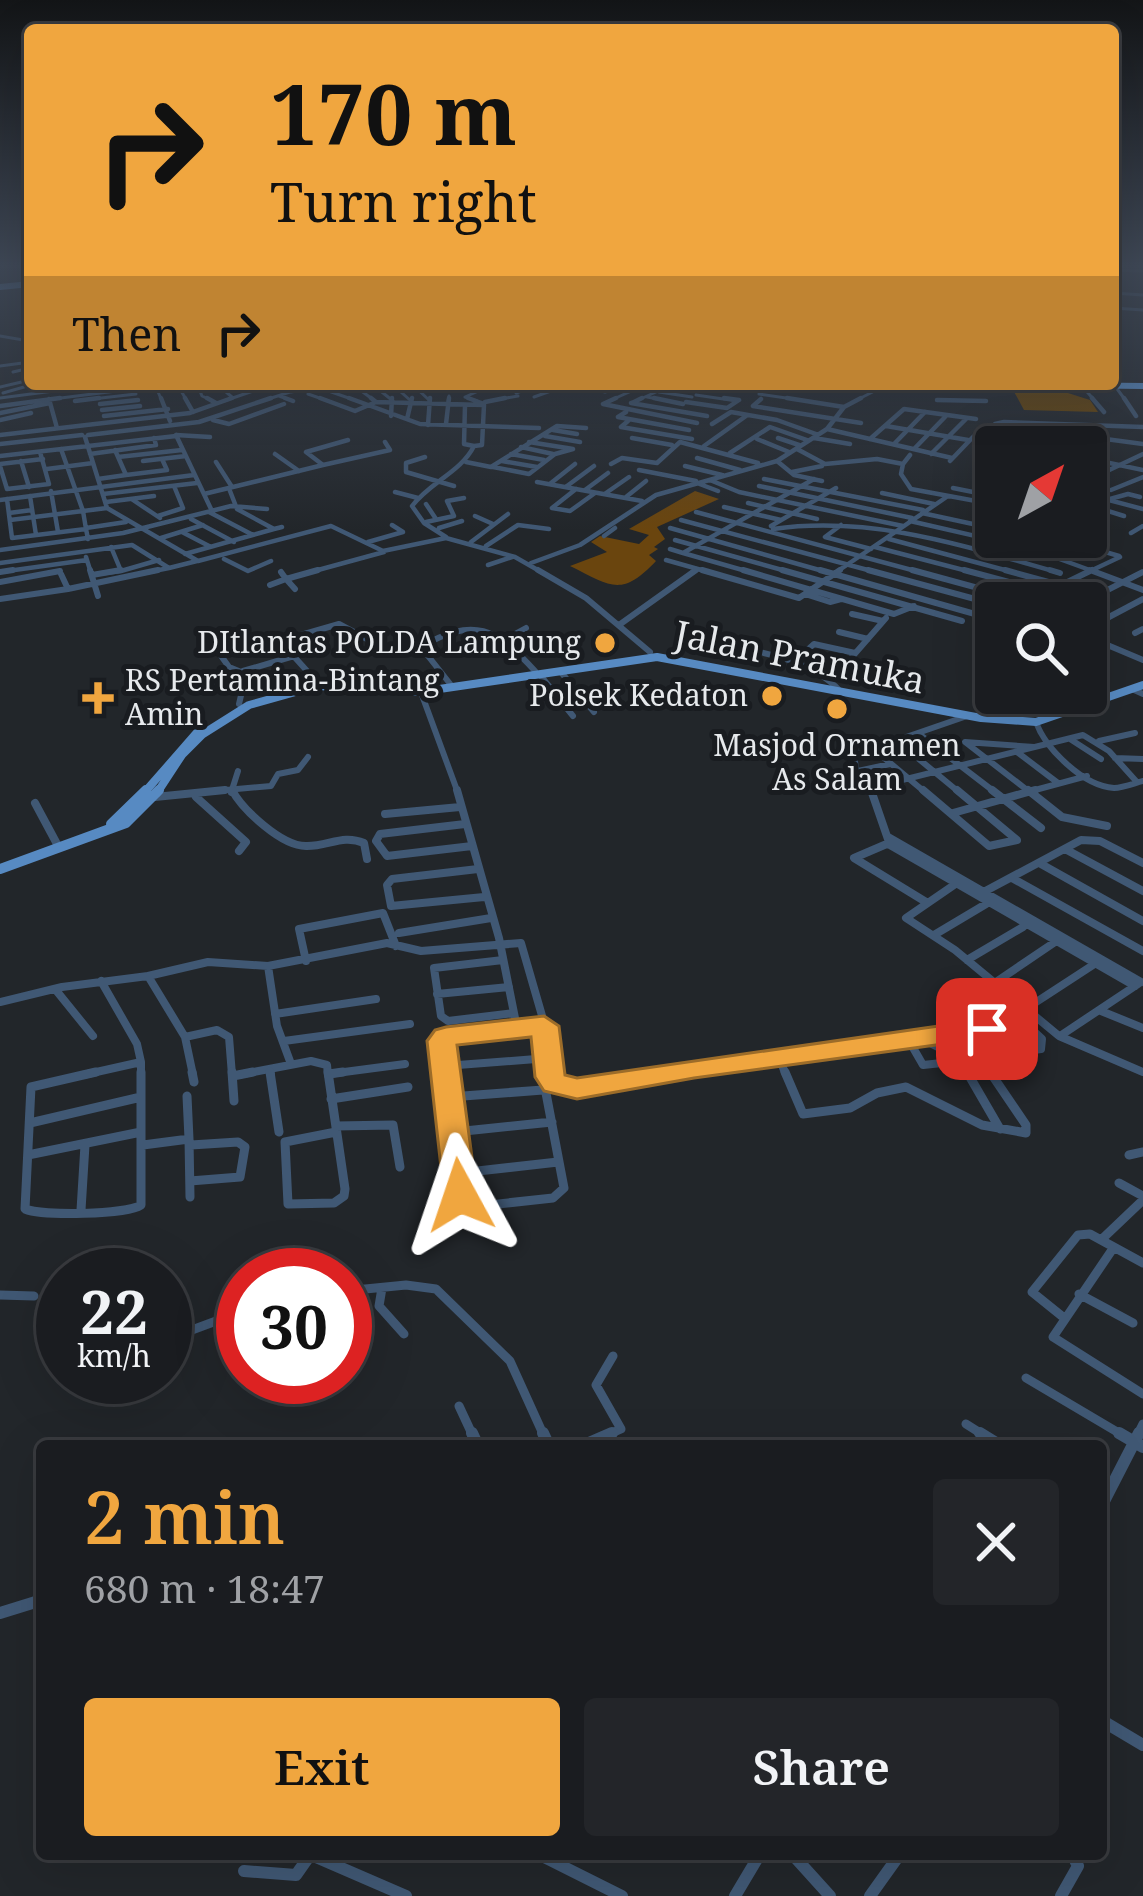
<!DOCTYPE html>
<html lang="en">
<head>
<meta charset="utf-8">
<style>
	body { margin:0; font-family:"Noto Serif",serif; background:#232529; color:#f1f3f6; height:100vh; display:flex; flex-direction:column; font-size:45px; white-space:nowrap }
	* { box-sizing:border-box; margin:0 }
	p { font-size:39px; color:#9fa1a5 }
	.icon { flex:none; width:66px; height:66px; fill:none; stroke:currentColor; stroke-width:2; stroke-linecap:round; stroke-linejoin:round }
	.map { position:relative; flex:1; overflow:hidden }
	.drawer { position:absolute; left:36px; top:1440px; width:1071px; height:420px; display:flex; flex-direction:column; background:#1a1c20; border-radius:12px; box-shadow:0 12px 48px #0002,0 0 0 3px #383a3e }
	.drawer>* { flex:none }
	.banner { position:absolute; left:24px; top:24px; width:1095px; height:366px; border-radius:12px; box-shadow:0 12px 48px #0002,0 0 0 3px #383a3e; background:#f0a63f; color:#111; overflow:hidden }
	.needle { width:78px; rotate:40deg }
	.tools { position:absolute; left:975px; top:426px; display:grid; gap:24px }
	.tools a { display:grid; place-items:center; width:132px; height:132px; border-radius:12px; background:#1a1c20; box-shadow:0 12px 48px #0002,0 0 0 3px #383a3e; font-size:60px }
	.speed { position:absolute; left:36px; top:1248px; display:flex; gap:24px; font-size:60px; font-weight:700; text-align:center }
	.speed>* { display:grid; place-content:center; width:156px; height:156px; border-radius:50%; background:#1a1c20; box-shadow:0 12px 48px #0002,0 0 0 3px #383a3e; line-height:1 }
	.speed small { font-size:30px; font-weight:400 }
	.speed .limit { border:18px solid #d22; background:#fff; color:#111 }
	.pin { position:absolute; display:grid; place-items:center; width:102px; height:102px; color:#fff; margin:-51px; border-radius:24px; box-shadow:0 6px 18px #0006 }
	.me { position:absolute; width:132px; margin:-66px; rotate:355deg; stroke-linejoin:round; filter:drop-shadow(0 0 9px #0008) }
	.turn { display:flex; align-items:center; gap:42px; height:252px; padding:0 48px; font-size:54px }
	.turn .icon { width:156px; height:156px; stroke-width:2.5 }
	.turn b { display:block; font-size:84px; line-height:102px }
	.then { display:flex; align-items:center; height:114px; padding:0 48px; background:#0003; gap:24px; font-size:45px }
	.round { display:grid; place-items:center; flex:none; width:126px; height:126px; border-radius:12px; background:#232529 }
	.summary { display:flex; align-items:center; justify-content:space-between; height:204px; padding:0 48px }
	h1 { font-size:72px; font-weight:600; line-height:90px; color:#f0a63f }
	.action { display:flex; gap:24px; margin-top:auto; padding:24px 48px }
	.action a { flex:1; height:138px; border-radius:12px; background:#f0a63f; color:#111; font-size:48px; font-weight:600; line-height:138px; text-align:center }
	.action a+a { background:#232529; color:#f1f3f6 }
	.map>svg:first-child { display:block }
	.green { fill:#6a450e }
	.forest { fill:#734800 }
	.lines { fill:none; stroke-linecap:round; stroke-linejoin:round }
	.minor-far5 { stroke:#405874; stroke-width:3 }
	.minor-far4 { stroke:#405874; stroke-width:4.5 }
	.minor-far3 { stroke:#405874; stroke-width:6 }
	.minor-far2 { stroke:#405874; stroke-width:8 }
	.minor-far1 { stroke:#405874; stroke-width:9 }
	.minor { stroke:#405874; stroke-width:12 }
	.major-far1 { stroke:#578ac2; stroke-width:8 }
	.major { stroke:#578ac2; stroke-width:10 }
	.highway { stroke:#5f9de1; stroke-width:6 }
	.route { fill:#f0a63f; stroke:#9c6c29; stroke-width:3 }
	.poi-dot { fill:#f0a63f; stroke:#191c20; stroke-width:4.5 }
	.labels { text-anchor:middle; stroke-width:10; stroke-linejoin:round; paint-order:stroke }
	.far-poi-label { font-size:30px; fill:#e6e9ec; stroke:#191c20; text-anchor:end }
	.street-label { font-size:36px; fill:#e6e9ec; stroke:#191c20 }
</style>
</head>
<body>
<div class="map">
<svg width="1143" height="1896" viewBox="0 0 1143 1896">
	<rect width="100%" height="100%" fill="#22262a"/>
	<!-- green -->
	<path class="green" d="M 695,491 L 719,499 L 657,527 L 665,539 L 654,547 L 658,549 L 649,555 L 656,561 C 621,598 611,586 570,566 L 607,552 L 591,542 L 600,536 L 639,544 L 649,535 L 629,529 Z"/>
	<!-- forest -->
	<path class="forest" d="M 1049,387 L 1090,400 L 1098,412 L 1024,410 L 1012,388 Z"/>
	<g class="lines">
		<!-- minor-far5 -->
		<path class="minor-far5" d="M 1113,270 L 1143,271
			M 1113,293 L 1143,295
			M 1113,308 L 1143,310
			M 0,336 L 29,341 L 25,352 L 30,361
			M 0,366 L 30,362
			M 13,372 L 30,368
			M 177,384 L 187,401
			M 197,384 L 202,396 L 213,401
			M 217,384 L 233,398
			M 253,384 L 267,384
			M 267,384 L 287,391
			M 345,384 L 323,389 L 357,401
			M 352,384 L 375,401
			M 372,384 L 393,401
			M 392,384 L 411,401
			M 412,384 L 430,401
			M 464,384 L 475,384
			M 576,384 L 605,392 L 614,389 L 601,384
			M 155,385 L 162,401
			M 1082,386 L 1095,401
			M 1115,386 L 1126,401
			M 0,387 L 30,380
			M 288,389 L 306,384
			M 501,389 L 515,384
			M 101,392 L 99,386 L 114,384
			M 291,392 L 325,386
			M 659,392 L 692,397
			M 3,393 L 24,387
			M 516,393 L 541,384
			M 308,394 L 328,401
			M 696,395 L 737,401
			M 279,396 L 293,401
			M 534,397 L 559,388 L 545,384
			M 647,397 L 669,401
			M 0,398 L 69,389
			M 937,400 L 986,401
			M 37,401 L 172,384
			M 75,401 L 136,394
			M 126,401 L 138,400
			M 224,401 L 253,391
			M 262,401 L 290,392
			M 448,401 L 449,396
			M 477,401 L 465,397 L 494,384
			M 489,401 L 518,396
			M 609,401 L 645,385 L 700,388
			M 636,401 L 667,387
			M 807,401 L 759,394 L 767,385 L 841,390 L 843,384
			M 855,401 L 888,384"/>
		<!-- minor-far4 -->
		<path class="minor-far4" d="M 161,398 L 170,421
			M 185,398 L 193,412
			M 207,398 L 216,403
			M 285,398 L 293,401
			M 320,398 L 355,411 L 376,402 L 484,405
			M 349,398 L 420,424 L 539,428
			M 371,398 L 376,402
			M 468,398 L 484,404
			M 616,398 L 603,404 L 697,423
			M 654,398 L 683,404
			M 787,398 L 844,407
			M 1092,398 L 1104,412
			M 1124,398 L 1136,416
			M 49,399 L 57,428
			M 761,399 L 753,406 L 861,423
			M 937,400 L 986,401
			M 75,401 L 99,398
			M 485,402 L 505,398
			M 686,402 L 727,408 L 739,400 L 724,398
			M 631,403 L 707,416
			M 632,403 L 642,398
			M 100,404 L 138,400
			M 465,405 L 464,444 L 474,446
			M 0,406 L 60,398
			M 102,410 L 140,406
			M 626,412 L 618,417 L 689,430
			M 0,413 L 50,403
			M 104,416 L 168,409
			M 391,416 L 392,398
			M 407,419 L 412,398
			M 0,420 L 31,413
			M 213,420 L 229,424 L 284,404
			M 628,421 L 621,427 L 692,439
			M 446,424 L 449,398
			M 712,424 L 731,412 L 777,420 L 816,434
			M 428,425 L 430,398
			M 886,426 L 968,440
			M 990,428 L 1101,446
			M 827,429 L 952,458
			M 553,430 L 577,434
			M 1061,433 L 1143,444
			M 0,435 L 190,413 L 232,398
			M 88,435 L 199,422 L 271,398
			M 176,435 L 211,509
			M 176,435 L 210,437
			M 545,436 L 580,442
			M 85,437 L 107,508 L 198,561 L 331,526 L 383,551 L 446,538 L 515,557 L 543,573
			M 632,438 L 672,445
			M 778,438 L 799,445
			M 814,438 L 850,444
			M 757,439 L 789,452
			M 870,439 L 904,409 L 976,419
			M 1015,441 L 1053,447
			M 529,442 L 567,448
			M 978,442 L 995,424 L 1004,422 L 1143,427
			M 0,444 L 82,435
			M 894,444 L 925,412
			M 704,446 L 746,416
			M 521,447 L 553,454
			M 61,449 L 83,511 L 107,508
			M 797,449 L 825,464 L 877,459 L 903,464 L 910,455
			M 914,449 L 945,417
			M 115,450 L 126,475 L 167,470 L 162,459
			M 1086,452 L 1092,453
			M 730,453 L 770,427 L 807,440
			M 90,454 L 156,445 L 154,438
			M 275,454 L 299,471
			M 511,454 L 544,460
			M 931,454 L 966,419
			M 0,456 L 176,436
			M 118,457 L 182,450
			M 425,457 L 406,463 L 406,472 L 454,486
			M 697,458 L 740,470
			M 1086,458 L 1143,470
			M 21,461 L 29,487
			M 143,461 L 186,456
			M 502,461 L 537,467
			M 777,461 L 794,475 L 822,481
			M 950,461 L 973,437
			M 216,462 L 232,487
			M 466,462 L 491,467 L 557,426 L 586,428
			M 0,464 L 43,459
			M 611,464 L 622,458 L 657,463 L 680,442 L 758,463
			M 903,464 L 901,474 L 911,489 L 976,501 L 988,495 L 953,488
			M 323,465 L 390,450 L 385,442
			M 0,466 L 7,489 L 49,484 L 40,452
			M 685,466 L 722,475
			M 493,467 L 529,474 L 555,454 L 573,449 L 567,448
			M 47,469 L 93,463
			M 639,470 L 696,481
			M 792,472 L 822,466
			M 98,479 L 126,475
			M 764,479 L 923,510
			M 710,480 L 739,492 L 903,526
			M 1086,481 L 1143,454
			M 537,482 L 642,501
			M 551,483 L 575,464
			M 697,483 L 718,491
			M 567,486 L 594,466
			M 759,486 L 912,518
			M 576,489 L 552,508 L 570,511 L 595,493
			M 585,490 L 608,473
			M 1111,490 L 1143,477
			M 51,491 L 58,532
			M 230,491 L 237,509 L 274,529 L 282,527
			M 395,492 L 418,498
			M 606,493 L 629,477
			M 882,493 L 934,504
			M 103,494 L 197,483
			M 204,494 L 323,465 L 306,452 L 348,440
			M 1086,494 L 1143,509
			M 30,496 L 36,535
			M 626,497 L 646,481
			M 7,499 L 12,538 L 86,529 L 88,539
			M 1110,499 L 1128,494 L 1140,497
			M 0,500 L 194,475
			M 133,500 L 160,518
			M 106,502 L 154,496
			M 748,503 L 817,519
			M 426,504 L 436,519
			M 1086,504 L 1124,516
			M 724,507 L 781,520
			M 209,512 L 253,535
			M 696,512 L 923,573
			M 9,513 L 32,510
			M 922,513 L 996,529
			M 158,516 L 183,508 L 174,486
			M 475,516 L 493,524
			M 191,519 L 234,542
			M 10,520 L 83,511 L 86,529
			M 681,520 L 879,573
			M 910,521 L 1032,549 L 1098,573
			M 426,522 L 454,516 L 447,501 L 464,498
			M 841,525 L 825,537 L 871,549
			M 771,526 L 836,488
			M 86,528 L 126,522
			M 439,528 L 462,521
			M 670,528 L 830,573
			M 773,529 C 873,515 964,546 1060,573
			M 182,532 L 209,546
			M 1131,533 L 1143,526
			M 604,536 L 615,528
			M 446,537 L 424,523 L 412,506 C 430,482 461,472 474,446 L 482,445 L 484,405
			M 161,538 L 203,525
			M 889,539 L 1016,573
			M 675,540 L 793,573
			M 1068,541 L 1119,556
			M 368,542 L 403,532 L 392,525
			M 471,542 L 508,514
			M 486,546 L 518,525 L 549,529
			M 875,547 L 975,573
			M 1033,548 L 1048,541 L 1039,537
			M 670,549 L 683,553
			M 0,550 L 123,533 L 231,506 L 267,509
			M 992,550 L 1011,554
			M 185,554 L 274,529
			M 86,557 L 91,573
			M 224,559 L 248,571 L 271,561
			M 666,560 L 712,573
			M 0,563 L 132,545 L 169,568 L 144,573
			M 531,563 L 580,545 L 656,495 L 777,461 L 827,429 L 844,407 L 861,398
			M 488,565 L 512,557
			M 169,568 L 197,561
			M 121,571 L 159,560
			M 0,572 L 87,560
			M 48,573 L 60,571
			M 105,573 L 121,571 L 111,547
			M 307,573 L 384,552
			M 691,573 L 696,570
			M 753,573 L 683,553 L 814,479
			M 835,573 L 948,496
			M 1086,573 L 1120,557"/>
		<!-- minor-far3 -->
		<path class="minor-far3" d="M 90,570 L 98,596
			M 538,570 L 586,598 L 650,652
			M 702,570 L 799,598 L 840,570
			M 743,570 L 894,614 L 914,606
			M 782,570 L 962,621
			M 820,570 L 996,620
			M 868,570 L 986,602
			M 912,570 L 1022,600
			M 964,570 L 1047,592 L 1092,570
			M 1005,570 L 1063,586
			M 1050,570 L 1060,573
			M 1090,570 L 1143,590
			M 0,572 L 13,570
			M 281,572 L 286,579 L 318,570
			M 61,574 L 68,589 L 158,570
			M 92,575 L 121,570
			M 0,582 L 60,571
			M 270,585 L 286,579 L 295,589
			M 805,594 L 830,602 L 841,599
			M 0,599 L 68,589
			M 1082,603 L 1143,572
			M 852,614 L 883,621
			M 619,625 L 696,570
			M 1094,625 L 1143,599
			M 839,632 L 868,639
			M 1135,633 L 1143,629
			M 1086,636 L 1143,660
			M 508,638 L 526,628
			M 701,640 C 746,650 807,655 840,691
			M 516,645 L 561,638
			M 219,653 L 229,667 L 246,674 L 239,704
			M 792,664 L 814,644 L 855,653
			M 243,671 L 294,656
			M 560,671 L 594,712
			M 540,675 L 573,716
			M 832,680 L 886,618
			M 317,682 L 280,641 L 339,624 L 367,639
			M 451,685 L 421,647 C 474,616 496,628 535,671
			M 419,687 L 458,793
			M 1132,689 L 1143,694
			M 1036,722 C 1045,748 1083,786 1114,788 C 1123,788 1135,783 1143,781
			M 919,734 L 996,793
			M 1070,739 L 1101,759
			M 897,741 L 960,793
			M 1099,741 L 1135,733
			M 871,747 L 926,793
			M 1017,752 L 1058,783
			M 1115,758 L 1143,759
			M 858,771 L 890,764
			M 870,788 L 1083,735 L 1109,751 L 1136,781
			M 193,793 L 271,786 L 278,774 L 298,770 L 308,757
			M 231,793 L 238,771
			M 872,793 L 856,768 L 854,755 L 967,716
			M 1024,793 L 1087,776
			M 1031,793 L 965,742 L 1034,747"/>
		<!-- minor-far2 -->
		<path class="minor-far2" d="M 232,790 C 242,809 282,847 307,846 C 329,846 343,834 364,843 L 367,859
			M 457,790 L 499,938 L 515,1018
			M 871,790 L 890,845 L 1135,986
			M 923,790 L 989,846 L 1017,840 L 957,790
			M 992,790 L 1041,828
			M 1028,790 L 1062,817 L 1107,826
			M 155,797 L 225,790
			M 196,797 L 246,842 L 239,851
			M 35,803 L 57,844
			M 953,813 L 1035,790
			M 385,814 L 460,807
			M 465,824 L 380,834 L 376,841 L 387,856 L 472,846
			M 888,837 L 1141,982
			M 889,843 L 854,858 L 926,902
			M 1065,849 L 1143,891
			M 1041,864 L 1143,921
			M 478,869 L 392,879 L 387,885 L 391,906 L 484,897
			M 1012,878 L 1143,951
			M 954,885 L 906,918 L 955,950 L 1059,1036 L 1143,1072
			M 978,895 L 1081,840 L 1100,841 L 1143,863
			M 399,933 L 491,918
			M 934,935 L 986,904
			M 503,960 L 434,968 L 441,1016 L 448,1021 L 514,1013
			M 967,960 L 1023,927
			M 306,961 L 299,929 L 383,913 L 396,946
			M 268,966 L 387,943 L 421,951 L 521,943 L 545,1026 L 550,1075
			M 148,976 L 208,962 L 268,966 L 277,1026 L 291,1064
			M 101,981 L 137,1044 L 141,1062
			M 993,984 L 1055,942
			M 55,989 L 93,1036
			M 437,994 L 509,987
			M 0,1002 L 62,987 L 148,976 L 185,1037 L 193,1075
			M 1024,1010 L 1093,965
			M 1101,1011 L 1143,1028
			M 275,1014 L 376,999
			M 533,1028 L 542,1075
			M 1060,1036 L 1138,984
			M 185,1037 L 217,1030 L 229,1037 L 232,1075
			M 920,1038 L 993,1075
			M 908,1039 L 923,1065 L 961,1061
			M 284,1041 L 410,1024
			M 779,1058 L 786,1075
			M 141,1062 L 141,1075
			M 445,1066 L 536,1059
			M 270,1069 L 271,1075
			M 329,1074 L 405,1064
			M 83,1075 L 141,1062
			M 238,1075 L 311,1061 L 327,1065 L 328,1075
			M 447,1075 L 442,1041 L 451,1035 L 545,1026
			M 650,1075 L 1026,1024 L 1042,1039 L 1041,1049 L 961,1061 L 969,1075"/>
		<!-- minor-far1 -->
		<path class="minor-far1" d="M 96,1072 L 31,1087 L 25,1209 C 42,1216 126,1215 141,1205 L 141,1072
			M 192,1072 L 194,1082
			M 232,1072 L 234,1101
			M 270,1072 L 279,1132
			M 328,1072 L 345,1189 L 344,1196 L 334,1203 L 288,1204 L 285,1142 L 336,1132
			M 446,1072 L 460,1173 L 558,1162
			M 550,1072 L 563,1087 L 672,1072
			M 785,1072 L 803,1114 L 850,1108 L 877,1093 L 906,1087 L 982,1125 L 1026,1133 L 1026,1125 L 990,1072
			M 967,1072 L 1000,1129
			M 329,1074 L 343,1072
			M 233,1076 L 253,1072
			M 187,1096 L 189,1139
			M 450,1097 L 543,1090
			M 331,1099 L 408,1087
			M 30,1123 L 141,1097
			M 336,1126 L 393,1125 L 400,1167
			M 455,1132 L 552,1122
			M 143,1145 L 189,1139 L 190,1197
			M 28,1155 L 141,1132
			M 1129,1155 L 1143,1152
			M 460,1173 L 463,1204 L 470,1207 L 553,1198 L 564,1188 L 542,1072
			M 190,1181 L 240,1177 L 245,1147 L 238,1142 L 191,1145
			M 1119,1183 L 1143,1196
			M 81,1210 L 85,1145
			M 1101,1240 L 1143,1200
			M 1114,1247 L 1053,1337 L 1143,1394
			M 382,1288 L 379,1306 L 404,1334
			M 345,1291 L 406,1285 L 436,1289 L 510,1361 L 544,1436
			M 1079,1294 L 1133,1323
			M 0,1295 L 34,1296
			M 1063,1317 L 1032,1292 L 1078,1235 L 1090,1234 L 1143,1263
			M 165,1340 L 243,1311
			M 1026,1378 L 1124,1436
			M 459,1406 L 473,1436
			M 966,1424 L 985,1436
			M 605,1436 L 621,1429 L 596,1385 L 613,1356
			M 1137,1436 L 1143,1424"/>
		<!-- minor -->
		<path class="minor" d="M 472,1433 L 478,1446
			M 543,1433 L 549,1446
			M 980,1433 L 1001,1446
			M 1119,1433 L 1143,1447
			M 582,1446 L 612,1433
			M 1101,1507 L 1139,1433
			M 0,1613 L 42,1600
			M 1101,1720 L 1143,1745
			M 309,1854 L 406,1896
			M 538,1854 L 622,1896
			M 792,1854 L 830,1896
			M 244,1871 L 296,1875 L 310,1855
			M 735,1896 L 760,1854
			M 870,1896 L 900,1854
			M 1061,1896 L 1078,1866 L 1072,1854"/>
		<!-- major-far1 -->
		<path class="major-far1" d="M 144,793 L 200,729
			M 157,793 L 182,755 L 203,734 L 249,705 L 317,686 L 419,692 L 657,657 L 981,718 L 1036,722 L 1143,685"/>
		<!-- major -->
		<path class="major" d="M 111,824 L 146,790
			M 0,869 L 126,823 L 159,790"/>
		<!-- highway -->
		<path class="highway" d="M 0,287 L 30,284
			M 960,384 L 1143,386"/>
	</g>
	<!-- sky -->
	<linearGradient id="sky" x2="0" y2="1"><stop stop-color="#131517"/><stop offset="0.5" stop-color="#3e4755"/><stop offset="1" stop-color="#3e4755" stop-opacity="0"/></linearGradient>
	<rect width="1143" height="531" fill="url(#sky)"/>
	<!-- route -->
	<path class="route" d="M 544,1016 L 559,1026 L 565,1075 L 577,1078 L 987,1019 L 1002,1029 L 987,1038 L 694,1078 L 577,1099 L 544,1091 L 535,1077 L 531,1037 L 457,1045 L 477,1195 L 472,1204 L 460,1208 L 449,1204 L 444,1195 L 427,1041 L 435,1030 L 446,1027 Z"/>
	<!-- markers -->
	<g class="poi-dot">
		<circle cx="605" cy="643" r="12"/>
		<circle cx="772" cy="696" r="12"/>
		<path d="M92 680h12v12h12v12h-12v12h-12v-12h-12v-12h12z"/>
		<circle cx="837" cy="709" r="12"/>
	</g>
	<g class="labels">
		<!-- far-poi labels -->
		<g class="far-poi-label">
			<text x="581" y="653">DItlantas POLDA Lampung</text>
			<text x="125" y="691" text-anchor="start">RS Pertamina-Bintang<tspan x="125" dy="34">Amin</tspan></text>
			<text x="748" y="706">Polsek Kedaton</text>
			<text x="837" y="756" text-anchor="middle">Masjod Ornamen<tspan x="837" dy="34">As Salam</tspan></text>
		</g>
		<!-- street labels -->
		<g class="street-label">
			<text transform="translate(800 657) rotate(11)" y="13">Jalan Pramuka</text>
		</g>
	</g>
</svg>
<div class="tools">
<a><svg class="needle" viewBox="-14 -14 28 28"><path d="M0-13l5 13h-10z" fill="#e53935"/><path d="M0 13l5-13h-10z" fill="#9fa1a5"/></svg></a>
<a><svg class="icon" aria-label="search" viewBox="0 0 24 24"><circle cx="10" cy="10" r="6"/><path d="M15 15l6 6"/></svg></a>
</div>
<div class="speed"><div>22<small>km/h</small></div><div class="limit">30</div></div>
<div class="pin" style="left:987px;top:1029px;background:#d93025"><svg class="icon" aria-label="arrive" viewBox="0 0 24 24"><path d="M6 21V4h12l-3 4 3 4H6"/></svg></div>
<svg class="me" style="left:460px;top:1195px" viewBox="-20 -20 40 40"><path d="M0-17L14 15 0 8-14 15z" fill="#f0a63f" stroke="#fff" stroke-width="4"/></svg>
<div class="banner">
<div class="turn"><svg class="icon" aria-label="right" viewBox="0 0 24 24"><path d="M7 20v-9h11M14 6l5 5-5 5"/></svg><div><b>170 m</b>Turn right</div></div>
<div class="then">Then<svg class="icon" aria-label="right" viewBox="0 0 24 24"><path d="M7 20v-9h11M14 6l5 5-5 5"/></svg></div>
</div>
<section class="drawer">
<div class="summary"><div><h1>2 min</h1><p>680 m · 18:47</p></div><a class="round"><svg class="icon" aria-label="close" viewBox="0 0 24 24"><path d="M6 6l12 12M18 6L6 18"/></svg></a></div>
<div class="action"><a>Exit</a><a>Share</a></div>
</section>
</div>
</body>
</html>
